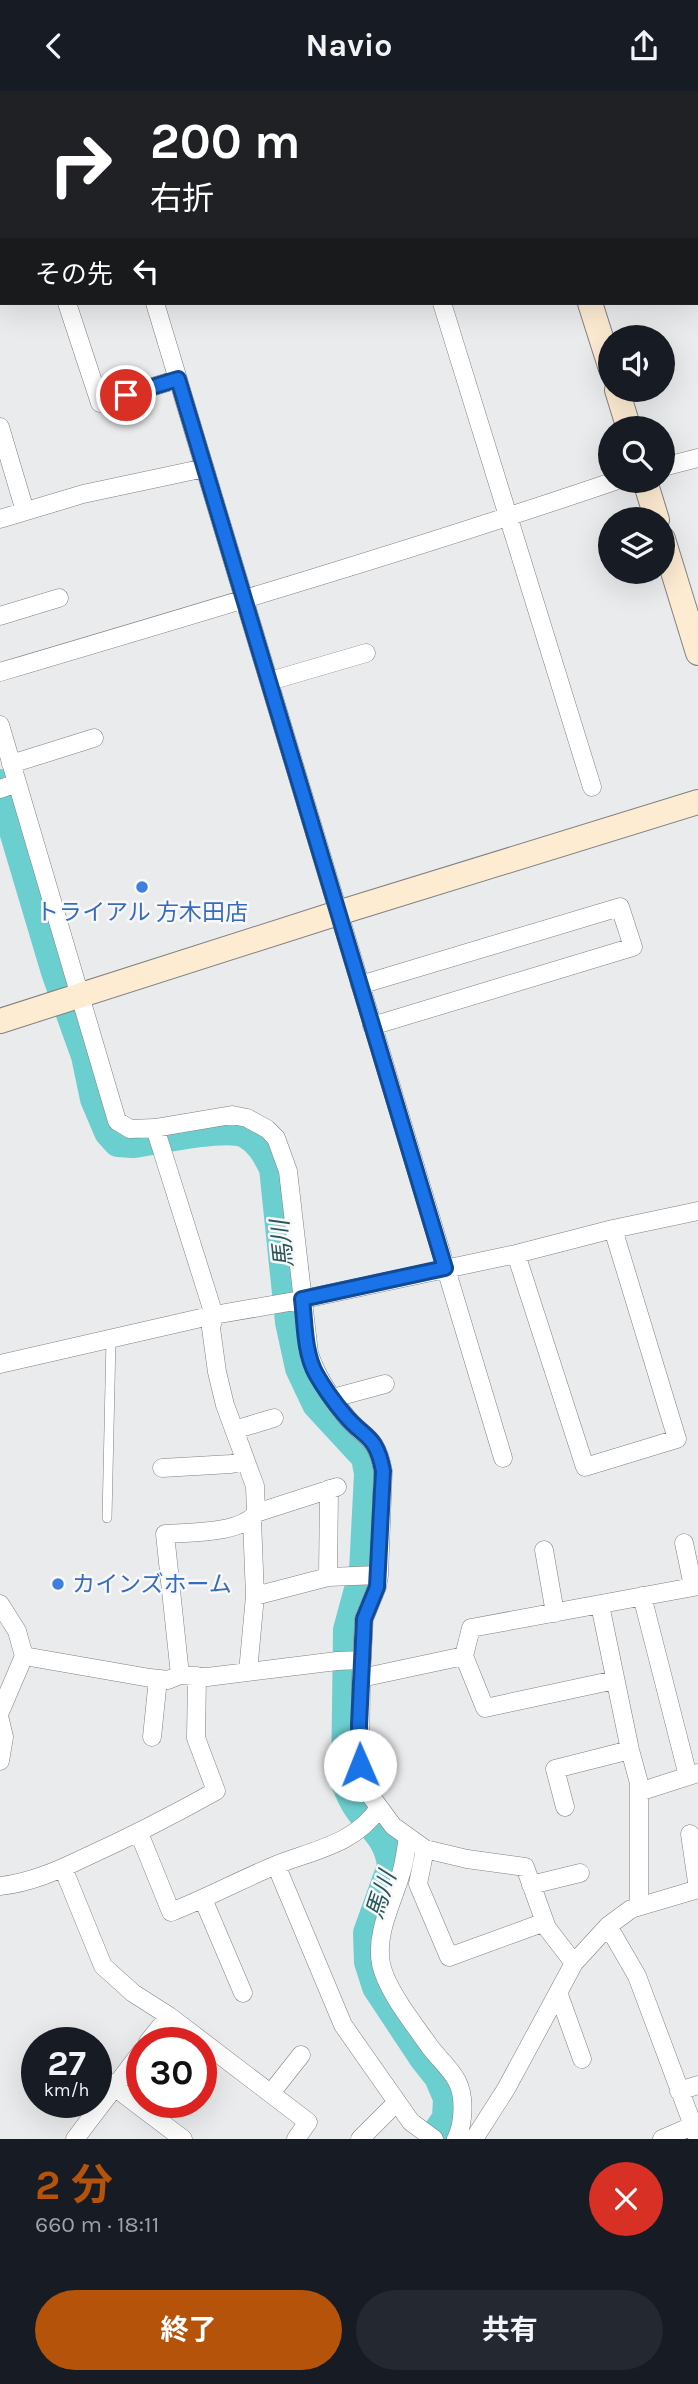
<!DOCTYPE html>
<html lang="ja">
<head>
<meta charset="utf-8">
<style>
	body { margin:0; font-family:Karla,"Noto Sans JP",sans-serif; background:#242831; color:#f1f3f6; height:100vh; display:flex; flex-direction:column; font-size:26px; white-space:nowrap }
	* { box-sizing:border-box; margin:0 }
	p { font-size:23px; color:#9ea1a6 }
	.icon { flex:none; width:38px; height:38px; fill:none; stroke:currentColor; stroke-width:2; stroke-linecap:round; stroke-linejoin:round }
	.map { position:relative; height:2048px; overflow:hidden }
	.side { display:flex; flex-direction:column; background:#171b24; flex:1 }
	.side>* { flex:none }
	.top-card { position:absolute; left:0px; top:0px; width:698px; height:214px; box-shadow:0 7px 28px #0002; background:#202124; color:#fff; overflow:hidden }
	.buttons { position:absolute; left:598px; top:234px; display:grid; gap:14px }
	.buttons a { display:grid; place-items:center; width:77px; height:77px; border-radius:50%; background:#171b24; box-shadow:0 7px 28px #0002; font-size:35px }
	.speed { position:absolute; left:21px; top:1936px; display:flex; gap:14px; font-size:35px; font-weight:700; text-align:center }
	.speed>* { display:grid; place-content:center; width:91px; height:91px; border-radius:50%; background:#171b24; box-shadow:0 7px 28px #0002; line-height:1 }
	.speed small { font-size:18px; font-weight:400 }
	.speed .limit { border:10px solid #d22; background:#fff; color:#111 }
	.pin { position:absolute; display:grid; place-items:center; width:60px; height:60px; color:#fff; margin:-30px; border:4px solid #fff; border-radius:50%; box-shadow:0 2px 7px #0007 }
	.me { position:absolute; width:77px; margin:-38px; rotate:359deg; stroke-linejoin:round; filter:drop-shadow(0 0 5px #0008) }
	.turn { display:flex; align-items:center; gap:24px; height:147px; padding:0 35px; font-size:32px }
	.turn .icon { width:91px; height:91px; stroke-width:2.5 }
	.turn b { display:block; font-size:49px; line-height:60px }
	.then { display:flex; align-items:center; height:66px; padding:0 35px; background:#0003; gap:14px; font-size:26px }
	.round { display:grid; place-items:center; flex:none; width:74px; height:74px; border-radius:37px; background:#242831 }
	.headline { display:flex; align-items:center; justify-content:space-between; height:119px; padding:0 35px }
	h1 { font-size:42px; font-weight:700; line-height:52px; color:#b45309 }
	.button { display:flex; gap:14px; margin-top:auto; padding:14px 35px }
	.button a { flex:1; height:80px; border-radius:42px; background:#b45309; color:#fff; font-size:28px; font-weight:700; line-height:80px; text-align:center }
	.button a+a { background:#242831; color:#f1f3f6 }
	header { display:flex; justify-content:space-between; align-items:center; height:91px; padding:0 35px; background:#171b24; font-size:32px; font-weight:700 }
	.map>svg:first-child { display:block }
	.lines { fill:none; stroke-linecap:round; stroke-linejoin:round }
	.river { stroke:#6ccfcf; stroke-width:30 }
	.lane-casing { stroke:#808082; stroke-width:10 }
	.street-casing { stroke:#808082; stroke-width:19 }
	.secondary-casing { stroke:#808082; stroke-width:26 }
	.lane { stroke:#fff; stroke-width:9 }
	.street { stroke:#fff; stroke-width:18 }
	.secondary { stroke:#fdebd2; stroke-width:24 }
	.route-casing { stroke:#114b97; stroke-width:18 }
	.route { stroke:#1a73e8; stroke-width:12 }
	.shop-dot { fill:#3f7fe0; stroke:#f8f8fa; stroke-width:2.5 }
	.labels { text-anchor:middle; stroke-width:5; stroke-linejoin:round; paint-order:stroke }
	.shop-label { font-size:23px; fill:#366cbe; stroke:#f8f8fa }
	.water-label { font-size:24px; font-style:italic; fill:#2a5757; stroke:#f8f8fa }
</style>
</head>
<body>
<header><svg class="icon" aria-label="back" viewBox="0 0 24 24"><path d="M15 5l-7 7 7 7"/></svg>Navio<svg class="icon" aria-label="share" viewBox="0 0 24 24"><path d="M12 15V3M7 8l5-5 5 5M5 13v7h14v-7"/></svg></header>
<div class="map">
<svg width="698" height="2048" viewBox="0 0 698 2048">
	<rect width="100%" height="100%" fill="#eaebed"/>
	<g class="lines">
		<!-- river -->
		<path class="river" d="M 0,693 L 56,881 L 86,965 L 95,1008 L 109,1041 L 118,1051 L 133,1052 C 158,1049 226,1032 247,1043 C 261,1051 267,1064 274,1077 L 290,1231 L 300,1277 L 317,1313 L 366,1366 L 369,1383 L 364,1480 L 348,1539 L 346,1692 C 349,1699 352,1706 356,1713 C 370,1736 389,1745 392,1775 L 368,1842 L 369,1871 L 377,1896 L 424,1967 L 439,1986 L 448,2007 L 447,2027 L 433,2048"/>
		<!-- lane casing -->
		<g class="lane-casing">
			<path id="lane" d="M 590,0 L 591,2
				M 107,1427 L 111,1248"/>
		</g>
		<!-- street casing -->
		<g class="street-casing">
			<path id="street" d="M 91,0 L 91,2
				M 377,0 L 377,2
				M 696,5 L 698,5
				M 0,40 L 2,46
				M 67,212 L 100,312 L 178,288
				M 155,212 L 503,1367
				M 442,212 L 592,696
				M 0,336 L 25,420
				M 663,376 L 698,367
				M 0,428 L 83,403 L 205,377
				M 0,525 L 59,507
				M 0,581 C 206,520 412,459 615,390
				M 270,590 L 366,562
				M 0,634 L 117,1030 L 130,1038 L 155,1037 L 232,1024 L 247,1027 L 267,1038 L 276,1047 L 288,1080 L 309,1262 C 316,1285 329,1304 344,1323 C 363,1348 376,1342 383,1380 L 379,1484 L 377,1496 L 364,1528 L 361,1587 L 360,1674 L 370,1704 L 393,1735 L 425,1758 L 467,1768 L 525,1776 L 547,1837 L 574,1872
				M 11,673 L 94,647
				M 0,698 L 17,692
				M 360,894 L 620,816 L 633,856 L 372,935
				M 155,1037 L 214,1224 L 211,1237 L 217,1281 L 225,1314 L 255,1395 L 256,1422
				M 516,1163 L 585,1376 L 677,1348 L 613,1138
				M 0,1273 L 214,1224 L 295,1210 L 516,1163 L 613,1138 L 698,1120
				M 333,1307 L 385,1293
				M 234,1339 L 274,1327
				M 162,1377 L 231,1373 L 245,1370
				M 337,1396 L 256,1422 C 241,1443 189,1441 165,1443 L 180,1584 L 207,1586 L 337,1570 L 362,1569
				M 684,1452 L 693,1495
				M 544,1459 L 555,1522
				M 328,1486 L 329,1398
				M 255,1505 L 328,1486 L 379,1484
				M 642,1505 L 688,1685
				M 0,1513 L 17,1540 L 24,1565 L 0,1621
				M 600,1514 L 630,1659 L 639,1692 L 639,1815
				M 24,1565 L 150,1587 L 168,1589 L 180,1584
				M 464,1565 L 485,1617 L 615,1589
				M 248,1581 L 255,1505 L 252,1429
				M 361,1587 L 464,1565 L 471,1537 L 698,1495
				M 0,1629 L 4,1646 L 0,1670
				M 152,1646 L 158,1588
				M 639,1701 L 698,1682
				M 565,1716 L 555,1678 L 630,1659
				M 139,1742 L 171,1821 C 207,1807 240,1789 276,1774 C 314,1759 355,1753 379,1717
				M 690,1743 L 698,1798
				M 408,1747 C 406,1757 405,1768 402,1779 C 394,1809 375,1840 381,1873 C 387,1900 414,1933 430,1956 C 439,1968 450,1977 457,1990 C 465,2005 464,2033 456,2048
				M 425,1758 L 418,1793 L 449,1866 L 545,1831
				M 276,1774 L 343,1934 L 411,2031 L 434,2048
				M 63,1777 L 103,1875 L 133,1902 L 169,1925
				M 531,1794 L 580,1782
				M 0,1795 C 30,1792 59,1779 86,1766 C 130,1746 173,1724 216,1700 L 196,1647 L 197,1585
				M 203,1808 L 243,1902
				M 608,1835 L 637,1885 L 698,2048
				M 559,1904 L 582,1968
				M 148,1951 L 169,1925 L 308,2031 L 296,2048
				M 96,1982 L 183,2048
				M 679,2000 L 698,1994
				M 271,2002 L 301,1964
				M 75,2048 L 142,1960
				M 360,2048 L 397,2011
				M 474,2048 L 506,1998 L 574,1872 L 608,1835 L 631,1818 L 698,1798
				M 662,2048 L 692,2035"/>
		</g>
		<!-- secondary casing -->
		<g class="secondary-casing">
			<path id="secondary" d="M 528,0 L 529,2
				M 590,212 L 611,278
				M 617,299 L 629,338
				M 645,390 L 657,429
				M 663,448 L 698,562
				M 0,930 L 338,822 L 698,711"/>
		</g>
		<!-- lane -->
		<use href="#lane" class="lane"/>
		<!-- street -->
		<use href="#street" class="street"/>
		<!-- secondary -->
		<use href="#secondary" class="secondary"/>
	</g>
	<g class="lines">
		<!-- route casing -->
		<g class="route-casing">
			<path id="route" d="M 126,304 L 178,288 L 445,1177 L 302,1208 C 305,1232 304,1261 316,1283 C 324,1297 334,1311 344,1323 C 364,1348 376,1342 383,1380 L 377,1496 L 364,1528 L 359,1634 L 360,1674"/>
		</g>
		<!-- route -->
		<use href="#route" class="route"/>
	</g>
	<!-- markers -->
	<g class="shop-dot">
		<circle cx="142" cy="796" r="7"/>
		<circle cx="58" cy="1493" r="7"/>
	</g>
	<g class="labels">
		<!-- shop labels -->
		<g class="shop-label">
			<text x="142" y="829">トライアル 方木田店</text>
			<text x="72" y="1501" text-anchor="start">カインズホーム</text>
		</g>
		<!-- water labels -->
		<g class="water-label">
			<text transform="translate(282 1153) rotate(-96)" y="8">馬川</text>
			<text transform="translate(381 1804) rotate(-72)" y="8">馬川</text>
		</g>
	</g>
</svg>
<div class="buttons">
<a><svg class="icon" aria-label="sound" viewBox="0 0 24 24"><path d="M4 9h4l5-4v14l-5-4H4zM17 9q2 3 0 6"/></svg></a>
<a><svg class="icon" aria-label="search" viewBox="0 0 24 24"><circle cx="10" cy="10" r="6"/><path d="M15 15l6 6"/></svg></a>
<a><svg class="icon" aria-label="layers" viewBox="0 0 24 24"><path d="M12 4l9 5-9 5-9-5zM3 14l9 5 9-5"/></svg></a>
</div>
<div class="speed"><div>27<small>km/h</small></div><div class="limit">30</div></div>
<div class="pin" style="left:126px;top:304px;background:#d93025"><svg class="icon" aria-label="arrive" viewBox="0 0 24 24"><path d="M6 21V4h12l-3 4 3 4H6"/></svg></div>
<svg class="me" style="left:360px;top:1674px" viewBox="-20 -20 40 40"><circle r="19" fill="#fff"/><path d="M0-13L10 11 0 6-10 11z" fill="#1a73e8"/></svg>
<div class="top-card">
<div class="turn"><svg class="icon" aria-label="right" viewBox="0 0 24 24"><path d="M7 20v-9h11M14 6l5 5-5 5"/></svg><div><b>200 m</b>右折</div></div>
<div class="then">その先<svg class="icon" aria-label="left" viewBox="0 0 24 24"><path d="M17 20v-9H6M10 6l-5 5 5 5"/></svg></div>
</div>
</div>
<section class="side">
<div class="headline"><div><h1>2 分</h1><p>660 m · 18:11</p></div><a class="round" style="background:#d93025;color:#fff"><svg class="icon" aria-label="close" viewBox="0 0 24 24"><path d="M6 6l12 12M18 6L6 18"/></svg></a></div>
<div class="button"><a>終了</a><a>共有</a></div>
</section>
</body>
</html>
